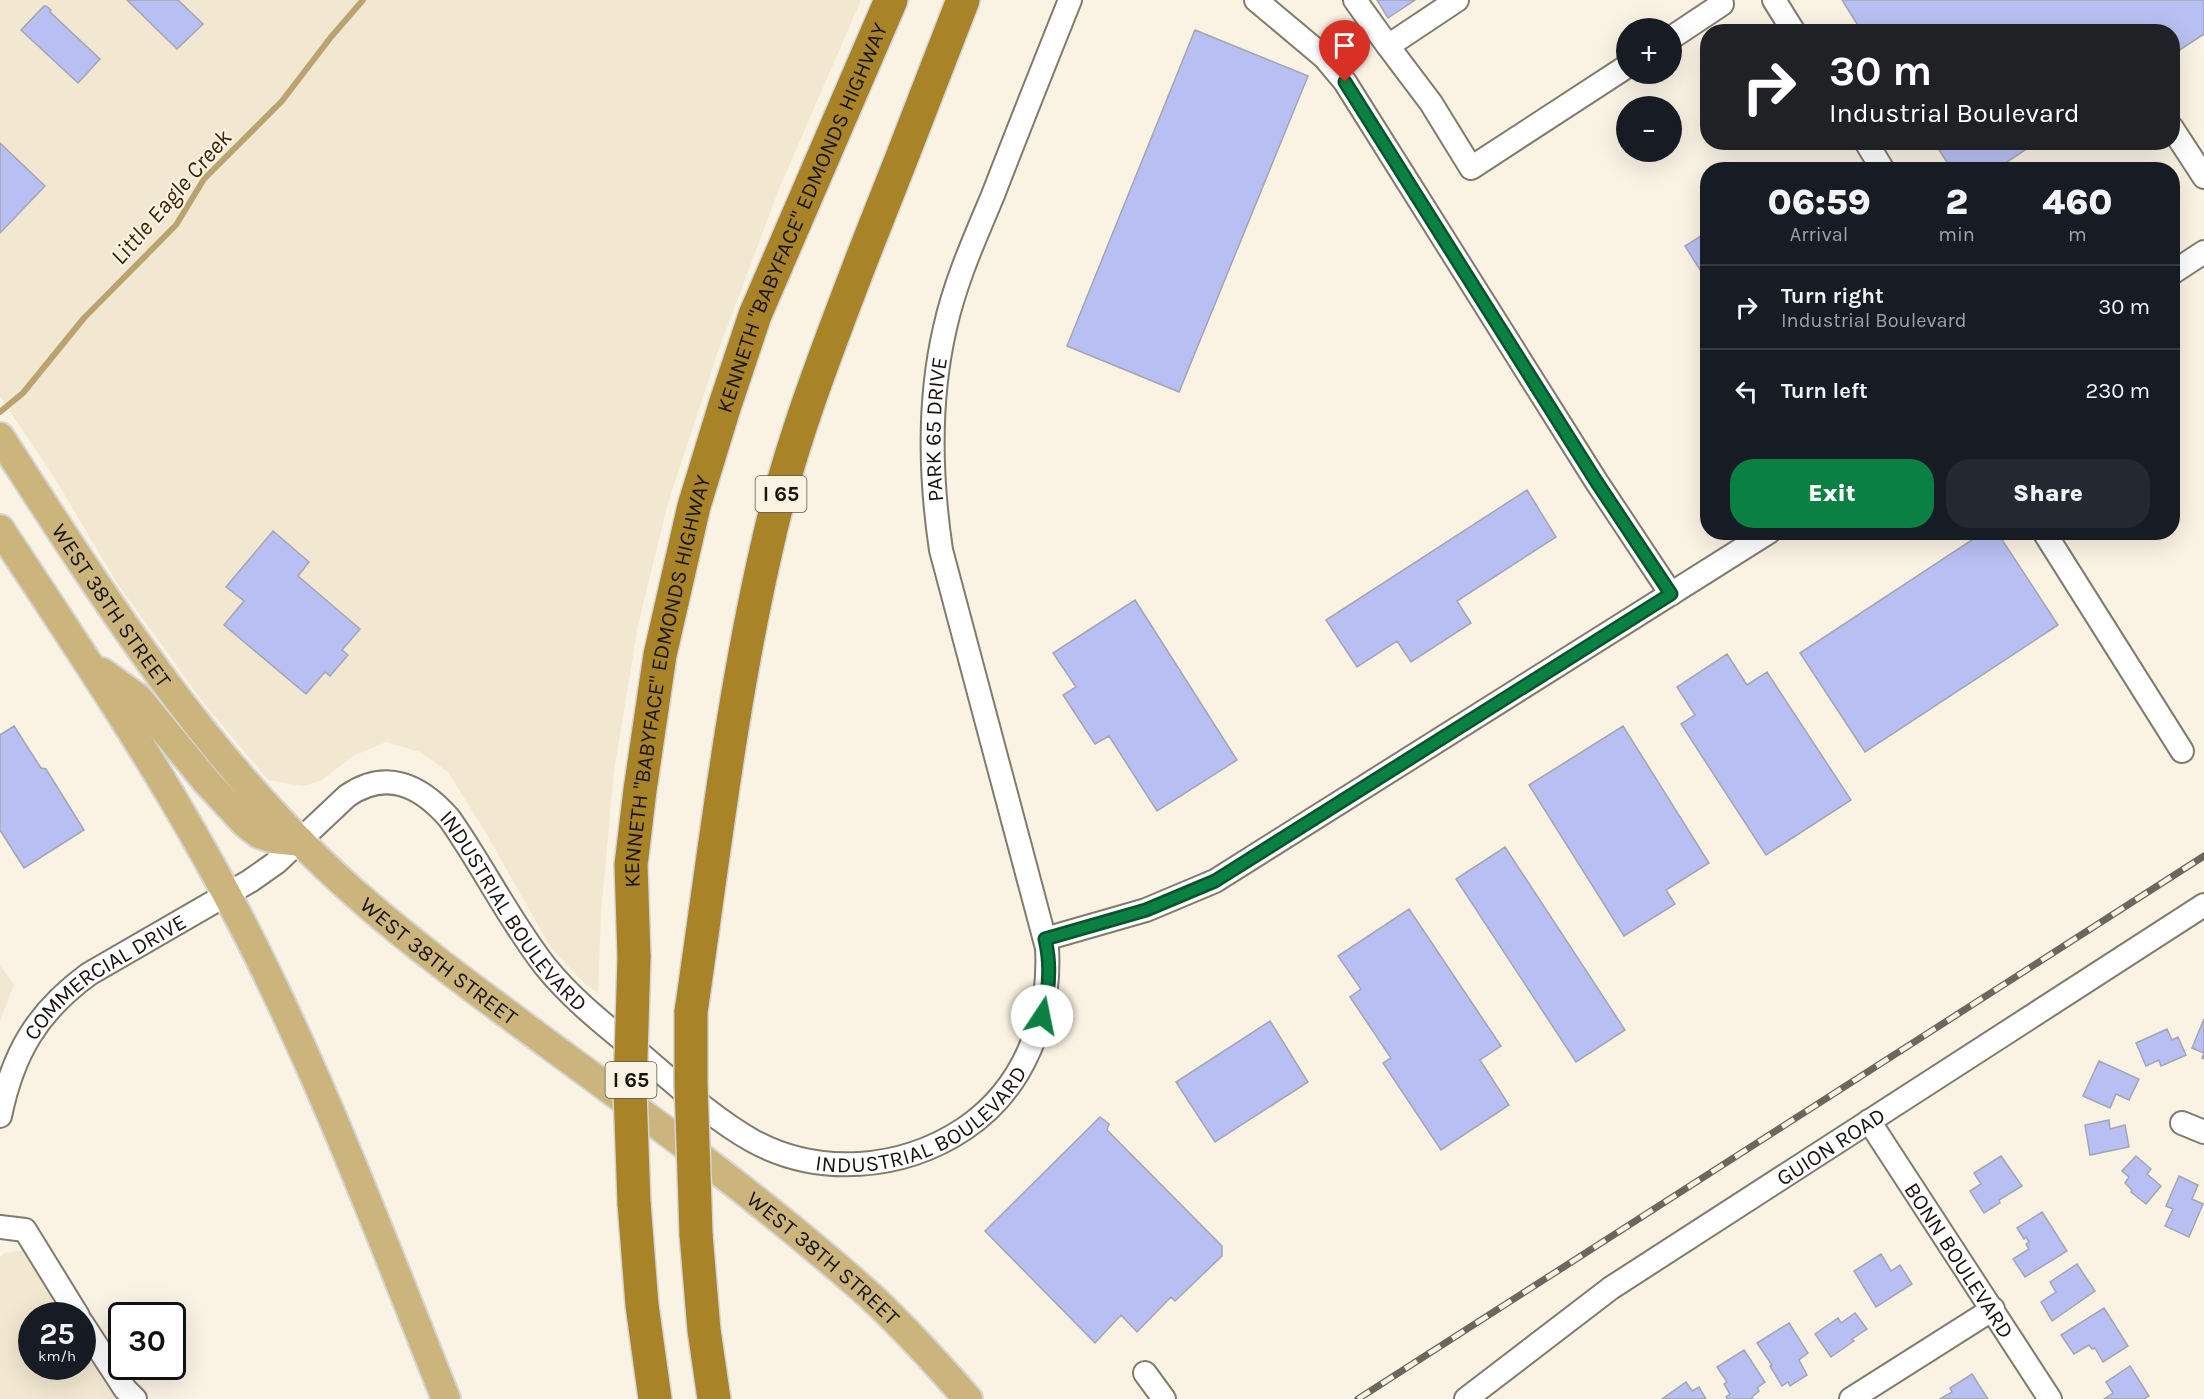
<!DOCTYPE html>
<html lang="en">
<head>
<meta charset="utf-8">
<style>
	body { margin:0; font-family:Karla,sans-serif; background:#242831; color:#f1f3f6; height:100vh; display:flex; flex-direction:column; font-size:22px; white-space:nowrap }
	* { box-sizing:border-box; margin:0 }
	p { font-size:20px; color:#9ea1a6 }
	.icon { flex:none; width:33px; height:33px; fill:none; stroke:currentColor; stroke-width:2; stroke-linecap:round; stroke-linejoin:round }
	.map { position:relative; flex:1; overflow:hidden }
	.details { position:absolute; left:1700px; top:162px; width:480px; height:378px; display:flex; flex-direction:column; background:#171b24; border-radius:24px; box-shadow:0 6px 24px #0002 }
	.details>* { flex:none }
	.top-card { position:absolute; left:1700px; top:24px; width:480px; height:126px; border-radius:24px; box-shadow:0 6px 24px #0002; background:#202124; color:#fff; overflow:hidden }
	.fabs { position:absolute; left:1616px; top:18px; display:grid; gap:12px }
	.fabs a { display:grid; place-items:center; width:66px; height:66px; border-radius:50%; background:#171b24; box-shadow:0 6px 24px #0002; font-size:30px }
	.speed { position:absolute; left:18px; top:1302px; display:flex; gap:12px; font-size:30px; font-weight:700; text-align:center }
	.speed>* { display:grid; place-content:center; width:78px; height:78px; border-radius:50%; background:#171b24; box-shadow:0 6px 24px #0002; line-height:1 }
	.speed small { font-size:15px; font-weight:400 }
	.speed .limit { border:3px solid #111; border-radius:9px; background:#fff; color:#111 }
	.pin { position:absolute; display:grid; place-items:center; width:51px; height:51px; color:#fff; margin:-62px -26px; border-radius:50% 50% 50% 0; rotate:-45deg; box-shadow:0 0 6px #0007 }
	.pin .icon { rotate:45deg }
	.me { position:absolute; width:66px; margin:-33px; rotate:11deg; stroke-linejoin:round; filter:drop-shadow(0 0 4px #0008) }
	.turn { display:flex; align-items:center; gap:21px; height:126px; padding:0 30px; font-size:27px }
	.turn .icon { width:78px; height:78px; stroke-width:2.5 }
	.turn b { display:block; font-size:42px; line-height:51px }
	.eta { display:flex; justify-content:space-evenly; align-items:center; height:102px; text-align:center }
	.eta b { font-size:36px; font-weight:800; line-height:42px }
	.cta { display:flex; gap:12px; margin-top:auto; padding:12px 30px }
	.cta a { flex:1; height:69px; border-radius:24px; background:#0b8043; color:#fff; font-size:24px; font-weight:800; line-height:69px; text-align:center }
	.cta a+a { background:#242831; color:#f1f3f6 }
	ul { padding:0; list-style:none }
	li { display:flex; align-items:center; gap:18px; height:84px; padding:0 30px; border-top:2px solid #363941 }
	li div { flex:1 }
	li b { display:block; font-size:22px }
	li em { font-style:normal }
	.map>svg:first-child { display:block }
	.built { fill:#f2e7d0 }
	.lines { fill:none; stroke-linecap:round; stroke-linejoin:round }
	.stream { stroke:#bba371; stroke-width:6 }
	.building { fill:#b8bff2; stroke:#a3a5b5; stroke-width:1.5 }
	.minor-casing { stroke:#827b6d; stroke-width:26 }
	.major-casing { stroke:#d5d5d4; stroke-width:32 }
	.highway-casing { stroke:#d5d5d4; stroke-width:36 }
	.minor { stroke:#fff; stroke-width:22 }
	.major { stroke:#cbb57d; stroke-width:28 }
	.highway { stroke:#a98327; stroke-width:33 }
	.rail-casing { stroke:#6c675e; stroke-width:7 }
	.rail { stroke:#faf2e3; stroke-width:4.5; stroke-dasharray:14; stroke-linecap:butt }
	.highway-bridge-casing { stroke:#d5d5d4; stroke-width:36; stroke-linecap:butt }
	.highway-bridge { stroke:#a98327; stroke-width:33 }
	.route-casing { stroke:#07532c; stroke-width:15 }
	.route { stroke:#0b8043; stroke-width:10 }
	.labels { text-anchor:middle; stroke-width:4.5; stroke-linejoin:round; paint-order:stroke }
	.shield { fill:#faf2e3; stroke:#5c574f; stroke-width:1.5 }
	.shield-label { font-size:21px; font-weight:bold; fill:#18150f }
	.street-label { font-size:22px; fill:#18150f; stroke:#faf2e3 }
	.water-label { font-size:24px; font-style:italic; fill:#382700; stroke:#faf2e3 }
</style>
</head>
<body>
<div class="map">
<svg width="2204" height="1399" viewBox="0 0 2204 1399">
	<rect width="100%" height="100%" fill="#faf2e3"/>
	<!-- built -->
	<path class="built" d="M 0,0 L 861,0 L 779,189 L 717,354 L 668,503 L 638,625 L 614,771 L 601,913 L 598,993 L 586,985 L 551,948 L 486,833 L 448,772 L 420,752 L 386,742 L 353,756 L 322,780 L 317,782 L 303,786 L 268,780 L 203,702 L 117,583 L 54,477 L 0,397 Z
		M 0,966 L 14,984 L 0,1021 Z
		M 25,1250 L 69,1315 L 32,1316 L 32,1366 L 82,1366 L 83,1336 L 125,1399 L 0,1399 L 0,1257 L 4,1253 Z"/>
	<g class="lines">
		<!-- stream -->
		<path class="stream" d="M 0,412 L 23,393 L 84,318 L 176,225 L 204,179 L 282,101 L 331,37 L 363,0"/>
	</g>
	<!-- building -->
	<path class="building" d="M 127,0 L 178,0 L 203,24 L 177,49 Z
		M 1377,0 L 1415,0 L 1388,18 Z
		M 1842,0 L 2204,0 L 2204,34 L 2172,55 L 2172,32 L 1862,32 Z
		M 44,6 L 46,6 L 51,10 L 50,12 L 100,59 L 78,83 L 21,30 Z
		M 1195,30 L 1308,76 L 1179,392 L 1067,346 Z
		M 1934,142 L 2037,142 L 1995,170 L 1952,170 Z
		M 0,143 L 45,186 L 0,233 Z
		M 1707,232 L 1707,281 L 1685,246 Z
		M 1527,490 L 1556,537 L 1457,601 L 1471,623 L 1411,662 L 1397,641 L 1357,667 L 1326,620 Z
		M 273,531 L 309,562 L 298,576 L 360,629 L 342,650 L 348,655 L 330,676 L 325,672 L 306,694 L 224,625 L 244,601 L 226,587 Z
		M 1984,532 L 1997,532 L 2058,625 L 1865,752 L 1800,653 Z
		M 1135,600 L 1237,760 L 1157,811 L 1109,736 L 1095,744 L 1063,695 L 1076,687 L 1053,653 Z
		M 1727,654 L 1747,685 L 1767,672 L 1851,800 L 1766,855 L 1681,724 L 1695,715 L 1677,687 Z
		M 14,726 L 41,768 L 46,769 L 84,830 L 24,868 L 0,830 L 0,735 Z
		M 1623,726 L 1709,863 L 1666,890 L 1675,904 L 1624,936 L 1529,785 Z
		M 1505,847 L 1625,1030 L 1576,1062 L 1456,879 Z
		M 1409,909 L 1501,1046 L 1480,1060 L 1509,1105 L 1441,1150 L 1383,1063 L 1391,1058 L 1350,997 L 1361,989 L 1338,956 Z
		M 2204,1019 L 2204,1059 L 2202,1058 L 2204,1053 L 2192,1048 Z
		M 1270,1021 L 1308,1082 L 1215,1142 L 1176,1082 Z
		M 2167,1029 L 2172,1040 L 2178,1037 L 2186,1055 L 2161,1066 L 2159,1060 L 2146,1066 L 2136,1043 Z
		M 2099,1061 L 2139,1079 L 2129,1100 L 2116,1094 L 2110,1108 L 2083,1096 Z
		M 1100,1117 L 1109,1124 L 1107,1130 L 1222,1246 L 1222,1256 L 1175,1301 L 1171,1297 L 1137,1332 L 1121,1315 L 1095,1343 L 985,1231 Z
		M 2109,1120 L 2110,1129 L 2125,1125 L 2129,1147 L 2090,1155 L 2085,1125 Z
		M 2001,1156 L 2022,1186 L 1999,1200 L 2000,1203 L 1984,1213 L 1970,1191 L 1981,1184 L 1974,1173 Z
		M 2136,1156 L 2151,1169 L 2147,1174 L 2161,1186 L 2146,1204 L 2131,1192 L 2132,1190 L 2125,1183 L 2129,1177 L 2122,1171 Z
		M 2179,1176 L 2198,1185 L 2192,1199 L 2203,1204 L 2189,1237 L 2165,1226 L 2173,1209 L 2166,1206 Z
		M 2042,1212 L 2067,1251 L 2025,1277 L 2013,1259 L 2029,1249 L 2026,1244 L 2029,1242 L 2026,1237 L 2024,1239 L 2017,1228 Z
		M 1881,1254 L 1891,1271 L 1900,1265 L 1912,1284 L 1876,1307 L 1854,1271 Z
		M 2077,1264 L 2095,1291 L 2052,1321 L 2041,1302 L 2056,1292 L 2050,1282 Z
		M 2104,1308 L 2128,1346 L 2103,1362 L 2095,1348 L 2092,1349 L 2089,1345 L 2074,1354 L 2061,1335 Z
		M 1855,1313 L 1867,1329 L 1852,1339 L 1854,1341 L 1831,1357 L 1815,1334 L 1838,1318 L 1841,1323 Z
		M 1789,1323 L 1808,1353 L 1799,1360 L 1807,1375 L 1790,1386 L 1788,1382 L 1782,1386 L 1770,1366 L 1772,1365 L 1757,1343 Z
		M 1744,1350 L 1765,1382 L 1757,1388 L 1759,1391 L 1752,1397 L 1753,1399 L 1727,1399 L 1726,1397 L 1730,1394 L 1724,1384 L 1727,1382 L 1717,1367 Z
		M 2130,1366 L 2149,1396 L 2144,1399 L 2104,1399 L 2113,1393 L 2106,1382 Z
		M 1972,1374 L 1988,1399 L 1940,1399 L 1952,1392 L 1950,1388 Z
		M 1686,1382 L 1692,1391 L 1699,1387 L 1706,1399 L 1662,1399 Z"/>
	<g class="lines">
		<!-- minor casing -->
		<g class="minor-casing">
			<g id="minor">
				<path d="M 1256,0 L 1324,57 L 1345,82 L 1596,481 L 1671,594"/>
				<path d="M 1355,0 L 1388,46 L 1457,0"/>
				<path d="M 1774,0 L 1794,32"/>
				<path d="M 1671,38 L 1722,4"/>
				<path d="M 1388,46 L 1431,103 L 1471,168 L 1626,67"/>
				<path d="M 2172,128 L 2204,177"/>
				<path d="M 1866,142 L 1883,170"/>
				<path d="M 2172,273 L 2204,252"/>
				<path d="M 2044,532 L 2182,751"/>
				<path d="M 1045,939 L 1146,910 L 1215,881 L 1769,532"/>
				<path id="s1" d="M 0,1116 C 13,1053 37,1012 89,974 L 250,881 L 277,862 L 347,796 C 386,769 420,785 449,818 C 483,866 509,920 545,966 C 574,1002 610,1029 645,1058 C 679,1087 714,1119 753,1141 C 819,1177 902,1170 964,1129 C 1024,1089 1051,1018 1047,948 L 941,550 C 930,476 928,401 945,328 C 955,282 975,238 993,195 C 1018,130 1044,65 1070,0"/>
				<path id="s2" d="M 1869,1121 L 2050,1399"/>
				<path d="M 2182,1123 L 2204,1132"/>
				<path d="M 0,1227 L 25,1230 L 78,1316"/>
				<path d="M 82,1323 L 125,1389 L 135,1399"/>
				<path d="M 1145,1373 L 1164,1399"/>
				<path id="s3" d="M 1466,1399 L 1611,1288 L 2204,905"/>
				<path d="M 1851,1399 L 1993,1309"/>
			</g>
		</g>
		<!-- major casing -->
		<g class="major-casing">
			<g id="major">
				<path id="s4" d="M 0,437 C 108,604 213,772 366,903 C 425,954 489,1000 552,1047 C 656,1123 760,1199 858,1285 C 897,1319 933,1359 968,1399"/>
				<path d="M 0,529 C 79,649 159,767 226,893 C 313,1055 378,1229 446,1399"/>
				<path d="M 102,672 L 138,698 L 206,781 L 246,824 L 259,834 L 274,839 L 301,842"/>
			</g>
		</g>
		<!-- highway casing -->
		<g class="highway-casing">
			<g id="highway">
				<path id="s5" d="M 634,957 L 631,865 L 640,790 L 660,655 L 694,506 L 725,405 L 755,315 L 891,0"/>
				<path d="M 691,1012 C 714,855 732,697 768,542 C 790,444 827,350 863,256 C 897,171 930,85 963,0"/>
				<path d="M 634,1203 L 642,1305 L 655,1399"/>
				<path d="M 696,1234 L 704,1330 L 714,1399"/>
			</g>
		</g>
		<!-- minor -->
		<use href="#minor" class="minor"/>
		<!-- major -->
		<use href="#major" class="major"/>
		<!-- highway -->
		<use href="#highway" class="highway"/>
		<!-- rail casing -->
		<g class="rail-casing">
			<path id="rail" d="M 1358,1399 L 2204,856"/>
		</g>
		<!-- rail -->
		<use href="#rail" class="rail"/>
		<!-- highway-bridge casing -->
		<g class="highway-bridge-casing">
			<path id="highway-bridge" d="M 634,957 L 630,1091 L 634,1203
				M 691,1012 L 691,1084 L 696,1234"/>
		</g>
		<!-- highway-bridge -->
		<use href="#highway-bridge" class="highway-bridge"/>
	</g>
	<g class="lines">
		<!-- route casing -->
		<g class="route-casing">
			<path id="route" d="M 1042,1016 C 1049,992 1051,964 1045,939 L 1146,910 L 1215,881 L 1671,594 L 1596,481 L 1345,82"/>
		</g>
		<!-- route -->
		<use href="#route" class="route"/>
	</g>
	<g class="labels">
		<!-- shield labels -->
		<g class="shield">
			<rect x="755.5" y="476" width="51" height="36" rx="4.5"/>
			<rect x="605.5" y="1062" width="51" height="36" rx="4.5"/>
		</g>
		<g class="shield-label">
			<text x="781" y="501">I 65</text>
			<text x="631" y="1087">I 65</text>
		</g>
		<!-- street labels -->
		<g class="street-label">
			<text dy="8" stroke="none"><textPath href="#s5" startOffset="765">KENNETH "BABYFACE" EDMONDS HIGHWAY</textPath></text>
			<text dy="8" stroke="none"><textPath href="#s1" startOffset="2016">PARK 65 DRIVE</textPath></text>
			<text dy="8" stroke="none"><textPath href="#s4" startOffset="202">WEST 38TH STREET</textPath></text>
			<text dy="8" stroke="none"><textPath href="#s5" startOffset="279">KENNETH "BABYFACE" EDMONDS HIGHWAY</textPath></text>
			<text dy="8" stroke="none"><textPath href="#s1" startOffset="717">INDUSTRIAL BOULEVARD</textPath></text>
			<text dy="8" stroke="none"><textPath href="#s4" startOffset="688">WEST 38TH STREET</textPath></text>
			<text dy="8" stroke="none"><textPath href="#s1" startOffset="183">COMMERCIAL DRIVE</textPath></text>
			<text dy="8" stroke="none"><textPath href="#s1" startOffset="1239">INDUSTRIAL BOULEVARD</textPath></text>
			<text dy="8" stroke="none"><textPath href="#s3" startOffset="444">GUION ROAD</textPath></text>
			<text dy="8" stroke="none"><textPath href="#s4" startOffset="1174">WEST 38TH STREET</textPath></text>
			<text dy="8" stroke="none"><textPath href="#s2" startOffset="166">BONN BOULEVARD</textPath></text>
		</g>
		<!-- water labels -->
		<g class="water-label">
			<text transform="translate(171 197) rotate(-49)" y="8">Little Eagle Creek</text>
		</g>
	</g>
</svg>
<div class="fabs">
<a>+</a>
<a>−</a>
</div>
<div class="speed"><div>25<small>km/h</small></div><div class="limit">30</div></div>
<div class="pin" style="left:1345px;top:82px;background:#d93025"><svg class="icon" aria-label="arrive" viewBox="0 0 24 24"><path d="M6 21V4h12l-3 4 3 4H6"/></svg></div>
<svg class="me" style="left:1042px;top:1016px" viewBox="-20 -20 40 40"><circle r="19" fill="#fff"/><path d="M0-13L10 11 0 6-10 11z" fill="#0b8043"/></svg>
<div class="top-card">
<div class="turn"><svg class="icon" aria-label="right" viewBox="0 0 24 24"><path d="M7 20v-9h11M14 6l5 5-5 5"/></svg><div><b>30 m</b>Industrial Boulevard</div></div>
</div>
<section class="details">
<div class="eta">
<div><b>06:59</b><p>Arrival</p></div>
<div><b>2</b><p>min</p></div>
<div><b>460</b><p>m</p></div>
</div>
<ul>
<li><svg class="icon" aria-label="right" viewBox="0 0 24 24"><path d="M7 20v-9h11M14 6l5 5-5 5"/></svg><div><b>Turn right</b><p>Industrial Boulevard</p></div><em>30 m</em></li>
<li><svg class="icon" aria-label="left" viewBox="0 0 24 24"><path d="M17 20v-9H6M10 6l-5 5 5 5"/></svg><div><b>Turn left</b></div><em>230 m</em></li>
</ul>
<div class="cta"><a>Exit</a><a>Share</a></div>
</section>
</div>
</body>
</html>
